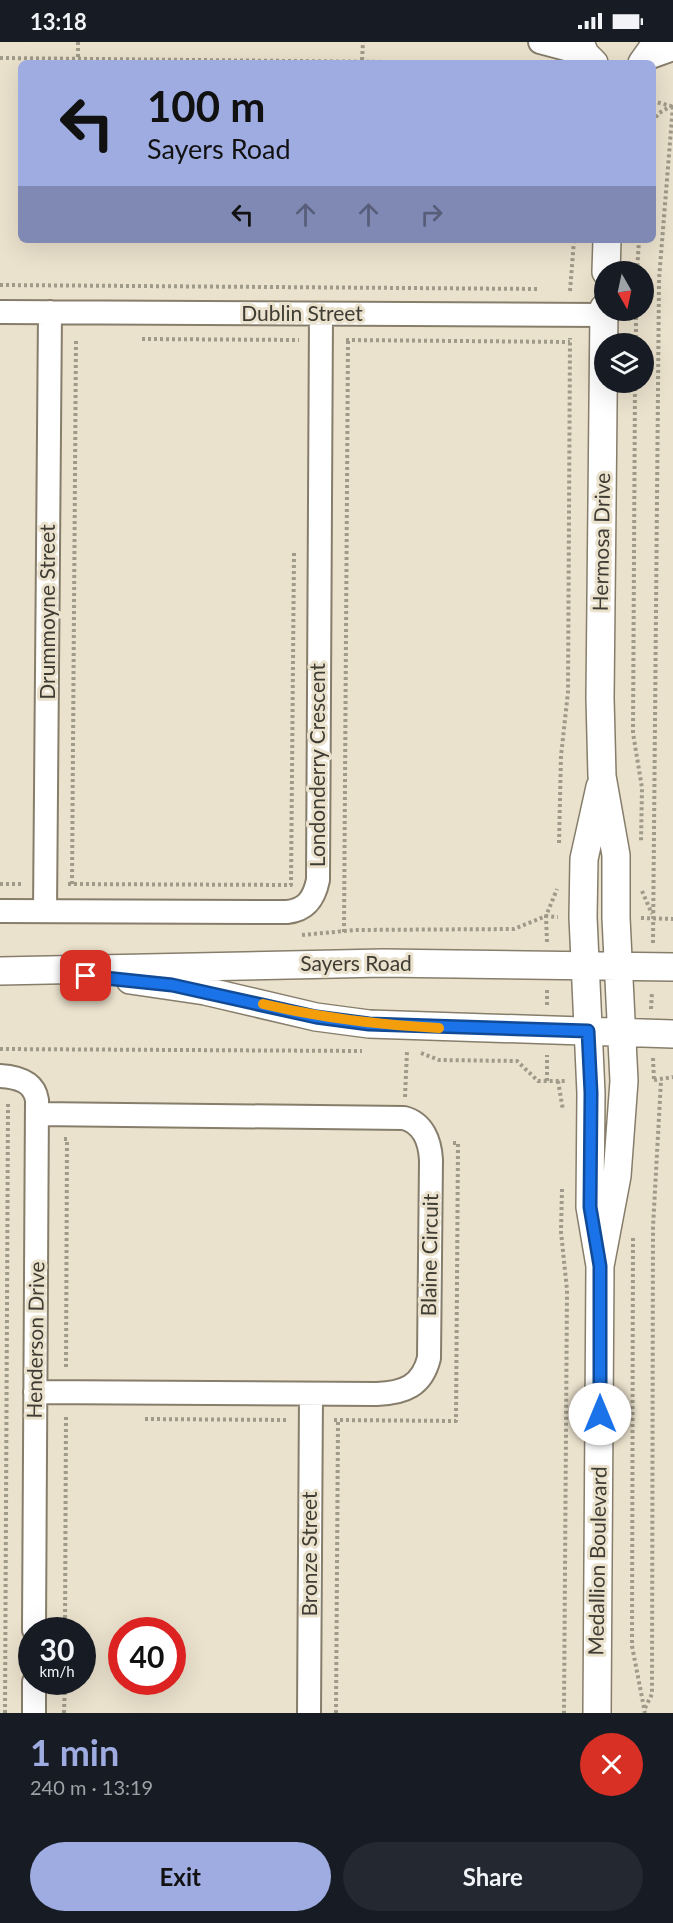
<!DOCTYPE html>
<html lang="en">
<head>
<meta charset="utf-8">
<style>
	body { margin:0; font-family:Lato,sans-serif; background:#242831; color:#f1f3f6; height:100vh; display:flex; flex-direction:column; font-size:22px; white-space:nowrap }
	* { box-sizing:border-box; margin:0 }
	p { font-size:20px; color:#9ea1a6 }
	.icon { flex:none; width:33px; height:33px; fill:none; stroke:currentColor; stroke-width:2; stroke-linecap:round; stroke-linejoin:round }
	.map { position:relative; height:1671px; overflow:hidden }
	.panel { display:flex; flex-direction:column; background:#171b24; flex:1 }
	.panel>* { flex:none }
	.banner { position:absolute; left:18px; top:18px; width:638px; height:183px; border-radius:9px; box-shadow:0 6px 24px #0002; background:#9face1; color:#111; overflow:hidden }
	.needle { width:39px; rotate:171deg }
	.tools { position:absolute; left:594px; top:219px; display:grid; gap:12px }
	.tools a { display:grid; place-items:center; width:60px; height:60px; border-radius:50%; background:#171b24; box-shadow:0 6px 24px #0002; font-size:30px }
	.speed { position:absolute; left:18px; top:1575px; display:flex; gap:12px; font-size:30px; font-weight:700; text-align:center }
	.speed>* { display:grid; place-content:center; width:78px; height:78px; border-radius:50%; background:#171b24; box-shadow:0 6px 24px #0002; line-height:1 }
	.speed small { font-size:15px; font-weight:400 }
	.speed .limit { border:9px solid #d22; background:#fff; color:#111 }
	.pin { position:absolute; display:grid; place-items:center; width:51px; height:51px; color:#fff; margin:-26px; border-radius:12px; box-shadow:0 3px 9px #0006 }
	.me { position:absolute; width:66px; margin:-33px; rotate:0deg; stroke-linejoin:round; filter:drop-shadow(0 0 4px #0008) }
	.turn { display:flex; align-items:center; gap:21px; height:126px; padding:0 30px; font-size:27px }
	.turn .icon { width:78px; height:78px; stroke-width:2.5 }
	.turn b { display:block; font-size:42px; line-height:51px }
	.lanes { display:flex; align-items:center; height:57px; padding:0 30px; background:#0003; justify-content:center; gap:30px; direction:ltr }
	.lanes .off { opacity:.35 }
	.round { display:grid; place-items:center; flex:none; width:63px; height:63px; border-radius:32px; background:#242831 }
	.overview { display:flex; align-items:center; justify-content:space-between; height:102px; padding:0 30px }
	h1 { font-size:36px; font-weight:700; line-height:45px; color:#9face1 }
	.action { display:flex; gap:12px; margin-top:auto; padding:12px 30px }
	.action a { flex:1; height:69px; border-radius:36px; background:#9face1; color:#111; font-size:24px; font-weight:700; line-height:69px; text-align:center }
	.action a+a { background:#242831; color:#f1f3f6 }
	.status { display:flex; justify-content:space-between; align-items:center; height:42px; padding:0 30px; background:#171b24; direction:ltr }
	.status svg { height:16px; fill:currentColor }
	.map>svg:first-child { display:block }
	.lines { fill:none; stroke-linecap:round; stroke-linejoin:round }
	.minor-casing { stroke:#867d6b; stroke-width:26 }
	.tertiary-casing { stroke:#867d6b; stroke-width:30 }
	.path { stroke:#a09a8a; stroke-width:4; stroke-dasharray:3 3; stroke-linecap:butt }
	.minor { stroke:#fff; stroke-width:22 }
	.tertiary { stroke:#fff; stroke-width:27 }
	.route-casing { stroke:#114b97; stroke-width:15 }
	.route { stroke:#1a73e8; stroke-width:10 }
	.slow { stroke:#f59e0b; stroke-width:10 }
	.labels { text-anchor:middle; stroke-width:6; stroke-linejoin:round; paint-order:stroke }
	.street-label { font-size:21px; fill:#3f3c34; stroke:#ebe2cd }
</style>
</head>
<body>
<div class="status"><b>13:18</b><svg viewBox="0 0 49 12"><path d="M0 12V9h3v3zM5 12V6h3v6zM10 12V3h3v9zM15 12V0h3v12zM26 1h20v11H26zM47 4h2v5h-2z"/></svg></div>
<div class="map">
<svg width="673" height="1671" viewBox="0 0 673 1671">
	<rect width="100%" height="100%" fill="#ebe2cd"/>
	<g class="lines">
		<!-- minor casing -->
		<g class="minor-casing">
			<path id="minor" d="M 540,0 L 585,12
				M 648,16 L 673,7
				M 0,270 L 604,273
				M 0,869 L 287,870 C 306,868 314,857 318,838 L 321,272
				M 45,869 L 50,270
				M 0,1034 C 17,1035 34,1039 37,1058 L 34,1588
				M 35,1350 L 377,1352 C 404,1351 422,1344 429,1316 L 431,1118 C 430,1099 423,1081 404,1076 L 38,1072
				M 34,1671 L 34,1640
				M 309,1671 L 311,1352"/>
		</g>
		<!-- tertiary casing -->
		<g class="tertiary-casing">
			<path id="tertiary" d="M 580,0 L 585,12 L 594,21
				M 642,21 L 657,0
				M 606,230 L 607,198
				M 0,929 L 383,921 L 673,925
				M 130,938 L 205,949 L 316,975 L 369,982 L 673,992
				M 600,1224 L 617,1134 L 624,1039 L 616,876 L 616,813 L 602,734 L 600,656 L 604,266
				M 597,1671 L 600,1224 L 590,1165 L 591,1051 L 583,875 L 584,817 L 600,745"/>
		</g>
		<!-- path -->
		<path class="path" d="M 78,0 L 78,17
			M 0,16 L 490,21
			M 362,18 L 363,0
			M 652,59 L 671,64
			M 652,80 L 659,71 L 671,64 L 673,60
			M 637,230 L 639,198
			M 0,243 L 539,247
			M 570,249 L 574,198
			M 142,297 L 299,298
			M 346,298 L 570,300
			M 636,302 L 636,268
			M 635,340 L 633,691 L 642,746 L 641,800
			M 559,801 L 561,714 L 568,650 L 570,296
			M 0,842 L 24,842
			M 68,842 L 291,843 L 294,510
			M 72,842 L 76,296
			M 642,849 L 652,872
			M 641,876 L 673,877
			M 344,890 L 348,298
			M 302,893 L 355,888 L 514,887 L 546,874 L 558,875
			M 547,900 L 546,874 L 557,847
			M 653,901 L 659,237 L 673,63
			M 547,963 L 547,947
			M 651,967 L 652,950
			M 0,1007 L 362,1009
			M 421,1011 L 439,1018 L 517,1019 L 538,1039 L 566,1039
			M 653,1016 L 654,1038
			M 654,1038 L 673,1035
			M 547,1039 L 547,1013
			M 558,1039 L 563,1068
			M 405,1055 L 407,1009
			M 64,1097 L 67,1097 L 66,1327
			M 562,1147 L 561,1190 L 567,1248 L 564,1671
			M 633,1196 L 632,1604 L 645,1671
			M 145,1377 L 288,1378
			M 334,1378 L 456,1379 L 458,1101 L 451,1101
			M 65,1588 L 66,1373
			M 645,1666 L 652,1652 L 653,1185 L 661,1038
			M 5,1671 L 8,1060
			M 64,1671 L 65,1640
			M 336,1671 L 338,1379"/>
		<!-- minor -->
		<use href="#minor" class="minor"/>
		<!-- tertiary -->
		<use href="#tertiary" class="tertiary"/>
	</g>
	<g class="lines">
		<!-- route casing -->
		<g class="route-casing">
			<path id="route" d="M 86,934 L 172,943 L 316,975 L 369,982 L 588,989 L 591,1051 L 590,1165 L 600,1224 L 600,1372"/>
		</g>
		<!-- route -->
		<use href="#route" class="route"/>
		<!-- slow -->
		<path class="slow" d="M 263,962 C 322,976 379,983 439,986"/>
	</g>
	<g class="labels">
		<!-- street labels -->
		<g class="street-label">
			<text x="302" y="279">Dublin Street</text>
			<text transform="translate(602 500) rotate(-89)" y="7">Hermosa Drive</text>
			<text transform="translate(48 570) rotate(-90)" y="7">Drummoyne Street</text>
			<text transform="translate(318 723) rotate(-90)" y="7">Londonderry Crescent</text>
			<text x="356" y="929">Sayers Road</text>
			<text transform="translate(430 1213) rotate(-89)" y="7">Blaine Circuit</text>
			<text transform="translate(36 1298) rotate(-89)" y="7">Henderson Drive</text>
			<text transform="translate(310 1512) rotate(-90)" y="7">Bronze Street</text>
			<text transform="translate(598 1519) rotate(-89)" y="7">Medallion Boulevard</text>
		</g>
	</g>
</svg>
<div class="tools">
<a><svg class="needle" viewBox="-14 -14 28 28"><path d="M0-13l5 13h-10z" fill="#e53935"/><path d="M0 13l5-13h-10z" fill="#9ea1a6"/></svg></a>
<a><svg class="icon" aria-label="layers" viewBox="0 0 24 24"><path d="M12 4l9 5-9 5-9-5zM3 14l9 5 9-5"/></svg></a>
</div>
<div class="speed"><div>30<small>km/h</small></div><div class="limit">40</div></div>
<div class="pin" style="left:86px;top:934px;background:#d93025"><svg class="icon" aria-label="arrive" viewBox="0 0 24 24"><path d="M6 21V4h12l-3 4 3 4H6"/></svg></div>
<svg class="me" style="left:600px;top:1372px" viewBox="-20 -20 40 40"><circle r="19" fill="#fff"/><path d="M0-13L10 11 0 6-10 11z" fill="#1a73e8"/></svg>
<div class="banner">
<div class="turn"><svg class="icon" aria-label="left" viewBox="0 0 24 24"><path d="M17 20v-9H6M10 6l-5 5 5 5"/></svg><div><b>100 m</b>Sayers Road</div></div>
<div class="lanes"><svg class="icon" aria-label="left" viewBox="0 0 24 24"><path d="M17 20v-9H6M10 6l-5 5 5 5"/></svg><svg class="icon off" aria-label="ahead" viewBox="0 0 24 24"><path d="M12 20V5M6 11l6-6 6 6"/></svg><svg class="icon off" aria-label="ahead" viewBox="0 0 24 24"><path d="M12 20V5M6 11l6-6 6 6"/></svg><svg class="icon off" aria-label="right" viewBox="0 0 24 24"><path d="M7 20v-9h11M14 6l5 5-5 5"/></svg></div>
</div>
</div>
<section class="panel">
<div class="overview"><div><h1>1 min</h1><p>240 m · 13:19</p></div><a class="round" style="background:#d93025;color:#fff"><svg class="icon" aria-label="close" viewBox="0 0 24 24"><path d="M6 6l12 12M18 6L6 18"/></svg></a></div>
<div class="action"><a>Exit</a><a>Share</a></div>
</section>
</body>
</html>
